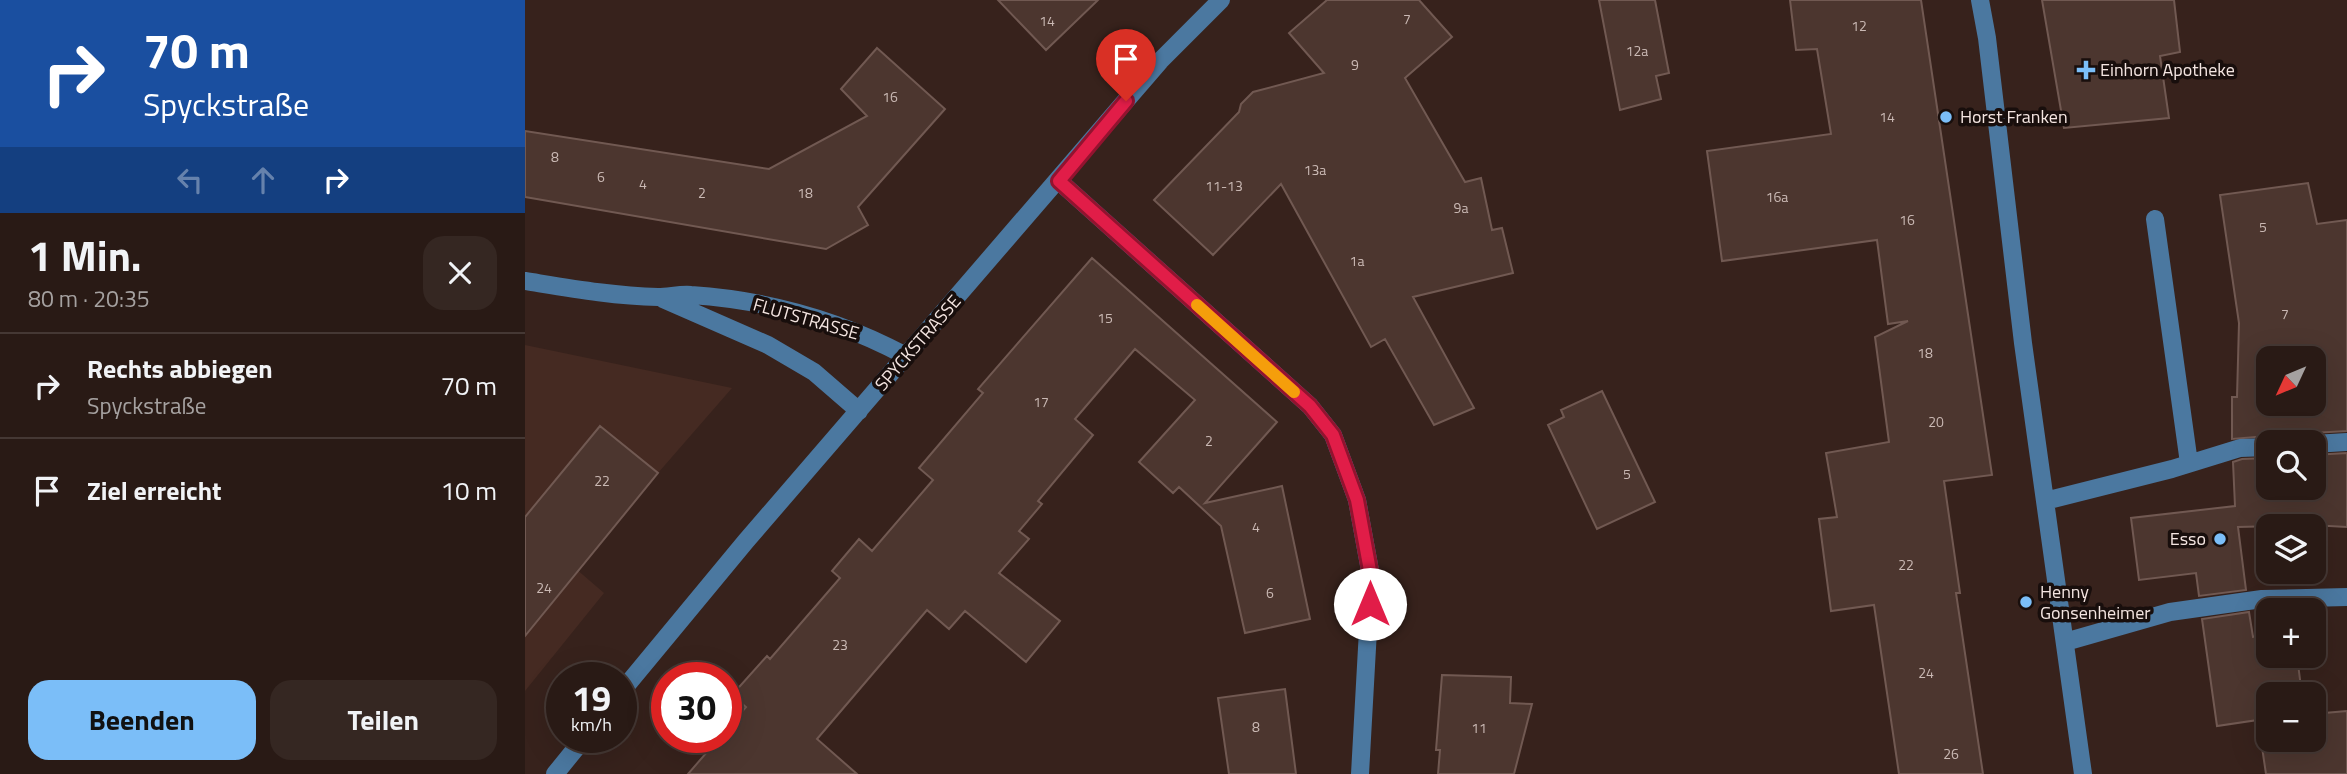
<!DOCTYPE html>
<html lang="de">
<head>
<meta charset="utf-8">
<style>
	body { margin:0; font-family:"Titillium Web",sans-serif; background:#352722; color:#f1f3f6; height:100vh; display:flex; flex-direction:column; font-size:26px; white-space:nowrap }
	* { box-sizing:border-box; margin:0 }
	p { font-size:23px; color:#a5a1a0 }
	.icon { flex:none; width:38px; height:38px; fill:none; stroke:currentColor; stroke-width:2; stroke-linecap:round; stroke-linejoin:round }
	.map { position:relative; flex:1; overflow:hidden }
	.details { display:flex; flex-direction:column; background:#291a15; width:525px }
	.details>* { flex:none }
	.hud { background:#1a4fa0; color:#fff; overflow:hidden }
	.needle { width:46px; rotate:226deg }
	.tools { position:absolute; left:1731px; top:346px; display:grid; gap:14px }
	.tools a { display:grid; place-items:center; width:70px; height:70px; border-radius:14px; background:#291a15; box-shadow:0 7px 28px #0002,0 0 0 2px #453834; font-size:35px }
	.speed { position:absolute; left:21px; top:662px; display:flex; gap:14px; font-size:35px; font-weight:700; text-align:center }
	.speed>* { display:grid; place-content:center; width:91px; height:91px; border-radius:50%; background:#291a15; box-shadow:0 7px 28px #0002,0 0 0 2px #453834; line-height:1 }
	.speed small { font-size:18px; font-weight:400 }
	.speed .limit { border:10px solid #d22; background:#fff; color:#111 }
	.pin { position:absolute; display:grid; place-items:center; width:60px; height:60px; color:#fff; margin:-72px -30px; border-radius:50% 50% 50% 0; rotate:-45deg; box-shadow:0 0 7px #0007 }
	.pin .icon { rotate:45deg }
	.me { position:absolute; width:77px; margin:-38px; rotate:0deg; stroke-linejoin:round; filter:drop-shadow(0 0 5px #0008) }
	.turn { display:flex; align-items:center; gap:24px; height:147px; padding:0 28px; font-size:32px }
	.turn .icon { width:91px; height:91px; stroke-width:2.5 }
	.turn b { display:block; font-size:49px; line-height:60px }
	.lanes { display:flex; align-items:center; height:66px; padding:0 28px; background:#0003; justify-content:center; gap:35px; direction:ltr }
	.lanes .off { opacity:.35 }
	.round { display:grid; place-items:center; flex:none; width:74px; height:74px; border-radius:21px; background:#352722 }
	.overview { display:flex; align-items:center; justify-content:space-between; height:119px; padding:0 28px }
	h1 { font-size:42px; font-weight:700; line-height:52px }
	.cta { display:flex; gap:14px; margin-top:auto; padding:14px 28px }
	.cta a { flex:1; height:80px; border-radius:21px; background:#7bbef8; color:#111; font-size:28px; font-weight:700; line-height:80px; text-align:center }
	.cta a+a { background:#352722; color:#f1f3f6 }
	ul { padding:0; list-style:none }
	li { display:flex; align-items:center; gap:21px; height:105px; padding:0 28px; border-top:2px solid #453834 }
	li div { flex:1 }
	li b { display:block; font-size:26px }
	li em { font-style:normal }
	main { display:flex; flex:1; min-height:0 }
	.map>svg:first-child { display:block }
	.built { fill:#452a22 }
	.building { fill:#4c362f; stroke:#715952; stroke-width:2; fill-rule:evenodd }
	.lines { fill:none; stroke-linecap:round; stroke-linejoin:round }
	.minor { stroke:#4b78a0; stroke-width:18 }
	.route-casing { stroke:#92132f; stroke-width:18 }
	.route { stroke:#e11d48; stroke-width:12 }
	.slow { stroke:#f59e0b; stroke-width:12 }
	.poi-dot { fill:#7bbef8; stroke:#180e0c; stroke-width:2.5 }
	.labels { text-anchor:middle; stroke-width:7; stroke-linejoin:round; paint-order:stroke }
	.number-label { font-size:14px; fill:#cab9b4 }
	.poi-label { font-size:18px; fill:#f4e5e1; stroke:#180e0c; text-anchor:start }
	.street-label { font-size:18px; fill:#f4e5e1; stroke:#180e0c }
</style>
</head>
<body>
<main>
<section class="details">
<div class="hud">
<div class="turn"><svg class="icon" aria-label="right" viewBox="0 0 24 24"><path d="M7 20v-9h11M14 6l5 5-5 5"/></svg><div><b>70 m</b>Spyckstraße</div></div>
<div class="lanes"><svg class="icon off" aria-label="left" viewBox="0 0 24 24"><path d="M17 20v-9H6M10 6l-5 5 5 5"/></svg><svg class="icon off" aria-label="ahead" viewBox="0 0 24 24"><path d="M12 20V5M6 11l6-6 6 6"/></svg><svg class="icon" aria-label="right" viewBox="0 0 24 24"><path d="M7 20v-9h11M14 6l5 5-5 5"/></svg></div>
</div>
<div class="overview"><div><h1>1 Min.</h1><p>80 m · 20:35</p></div><a class="round"><svg class="icon" aria-label="close" viewBox="0 0 24 24"><path d="M6 6l12 12M18 6L6 18"/></svg></a></div>
<ul>
<li><svg class="icon" aria-label="right" viewBox="0 0 24 24"><path d="M7 20v-9h11M14 6l5 5-5 5"/></svg><div><b>Rechts abbiegen</b><p>Spyckstraße</p></div><em>70 m</em></li>
<li><svg class="icon" aria-label="arrive" viewBox="0 0 24 24"><path d="M6 21V4h12l-3 4 3 4H6"/></svg><div><b>Ziel erreicht</b></div><em>10 m</em></li>
</ul>
<div class="cta"><a>Beenden</a><a>Teilen</a></div>
</section>
<div class="map">
<svg width="1822" height="774" viewBox="0 0 1822 774">
	<rect width="100%" height="100%" fill="#37221c"/>
	<!-- built -->
	<path class="built" d="M 0,345 L 207,388 L 133,473 L 74,426 L 0,518 Z
		M 0,525 L 79,593 L 0,691 Z"/>
	<!-- building -->
	<path class="building" d="M 473,0 L 573,0 L 521,50 Z
		M 802,0 L 894,0 L 927,37 L 880,78 L 940,182 L 956,178 L 967,230 L 977,228 L 988,273 L 888,297 L 949,408 L 909,425 L 860,339 L 846,347 L 756,184 L 688,255 L 629,200 L 714,112 L 716,104 L 728,92 L 799,73 L 764,33 Z
		M 1074,0 L 1130,0 L 1144,73 L 1131,76 L 1136,99 L 1095,110 Z
		M 1265,0 L 1396,0 L 1467,475 L 1419,481 L 1435,593 L 1431,593 L 1458,774 L 1374,774 L 1349,605 L 1306,611 L 1294,519 L 1312,517 L 1301,453 L 1364,442 L 1350,337 L 1383,321 L 1363,324 L 1352,240 L 1197,261 L 1182,151 L 1306,134 L 1292,49 L 1271,50 Z
		M 1517,0 L 1649,0 L 1655,52 L 1635,56 L 1644,118 L 1539,128 Z
		M 352,48 L 420,109 L 333,207 L 343,225 L 301,249 L 0,197 L 0,131 L 244,169 L 342,116 L 316,89 Z
		M 1783,183 L 1792,224 L 1822,220 L 1822,431 L 1787,433 L 1781,435 L 1777,443 L 1753,443 L 1749,437 L 1743,436 L 1707,439 L 1707,397 L 1712,397 L 1714,323 L 1695,195 ZM 1743,359 L 1788,359 L 1788,404 L 1743,404 Z
		M 567,258 L 752,422 L 680,503 L 757,486 L 785,619 L 720,633 L 696,526 L 654,487 L 648,493 L 614,462 L 670,400 L 610,349 L 550,419 L 568,435 L 513,501 L 517,504 L 494,531 L 504,539 L 474,573 L 535,621 L 501,662 L 440,611 L 424,629 L 402,610 L 292,739 L 332,774 L 163,774 L 195,737 L 201,737 L 201,730 L 221,707 L 207,695 L 242,656 L 245,659 L 315,578 L 307,571 L 334,539 L 347,551 L 408,480 L 394,468 L 458,393 L 453,389 Z
		M 1077,391 L 1130,502 L 1072,529 L 1023,425 L 1039,417 L 1036,410 Z
		M 75,426 L 133,473 L 0,636 L 0,517 Z
		M 1822,453 L 1822,527 L 1786,525 L 1713,527 L 1721,590 L 1674,596 L 1671,573 L 1614,580 L 1606,518 L 1710,506 L 1708,462 L 1717,459 L 1743,458 L 1743,488 L 1788,488 L 1788,455 Z
		M 1724,612 L 1728,637 L 1743,635 L 1743,656 L 1772,656 L 1777,695 L 1743,695 L 1743,740 L 1788,740 L 1788,714 L 1822,711 L 1822,774 L 1741,774 L 1733,720 L 1692,726 L 1677,619 Z
		M 917,675 L 986,677 L 985,703 L 1007,704 L 989,774 L 913,774 L 915,750 L 911,750 Z
		M 760,689 L 771,774 L 704,774 L 693,698 Z"/>
	<g class="lines">
		<!-- minor -->
		<path class="minor" d="M 1455,0 L 1462,38 L 1498,343 L 1558,774
			M 534,181 L 785,406 L 808,435 L 832,500 L 846,576 L 835,774
			M 1630,219 L 1664,463
			M 0,281 C 44,288 89,296 133,297 C 144,297 155,294 166,295 C 241,300 314,320 381,356
			M 138,299 L 243,345 L 289,372 L 334,411
			M 1788,444 L 1822,442
			M 1520,501 L 1647,469 L 1715,448 L 1743,447
			M 1540,642 L 1645,612 L 1737,599 L 1822,597
			M 96,692 L 221,541 L 635,61 L 696,0
			M 30,774 L 60,737"/>
	</g>
	<g class="lines">
		<!-- route casing -->
		<g class="route-casing">
			<path id="route" d="M 601,101 L 534,181 L 785,406 L 808,435 L 832,500 L 846,576 L 845,604"/>
		</g>
		<!-- route -->
		<use href="#route" class="route"/>
		<!-- slow -->
		<path class="slow" d="M 672,305 L 769,392"/>
	</g>
	<!-- markers -->
	<g class="poi-dot">
		<path d="M1557.5 59.5h7v7h7v7h-7v7h-7v-7h-7v-7h7z"/>
		<circle cx="1421" cy="117" r="7"/>
		<circle cx="1695" cy="539" r="7"/>
		<circle cx="1501" cy="602" r="7"/>
	</g>
	<g class="labels">
		<!-- number labels -->
		<g class="number-label">
			<text x="882" y="24">7</text>
			<text x="522" y="26">14</text>
			<text x="1334" y="31">12</text>
			<text x="1112" y="56">12a</text>
			<text x="830" y="70">9</text>
			<text x="365" y="102">16</text>
			<text x="1362" y="122">14</text>
			<text x="30" y="162">8</text>
			<text x="790" y="175">13a</text>
			<text x="76" y="182">6</text>
			<text x="118" y="189">4</text>
			<text x="699" y="191">11-13</text>
			<text x="177" y="198">2</text>
			<text x="280" y="198">18</text>
			<text x="1252" y="202">16a</text>
			<text x="936" y="213">9a</text>
			<text x="1382" y="225">16</text>
			<text x="1738" y="232">5</text>
			<text x="832" y="266">1a</text>
			<text x="1760" y="319">7</text>
			<text x="580" y="323">15</text>
			<text x="1400" y="358">18</text>
			<text x="516" y="407">17</text>
			<text x="1411" y="427">20</text>
			<text x="684" y="446">2</text>
			<text x="1102" y="479">5</text>
			<text x="77" y="486">22</text>
			<text x="731" y="532">4</text>
			<text x="1381" y="570">22</text>
			<text x="19" y="593">24</text>
			<text x="745" y="598">6</text>
			<text x="315" y="650">23</text>
			<text x="1401" y="678">24</text>
			<text x="731" y="732">8</text>
			<text x="954" y="733">11</text>
			<text x="1426" y="759">26</text>
		</g>
		<!-- poi labels -->
		<g class="poi-label">
			<text x="1575" y="76">Einhorn Apotheke</text>
			<text x="1435" y="123">Horst Franken</text>
			<text x="1681" y="545" text-anchor="end">Esso</text>
			<text x="1515" y="598">Henny<tspan x="1515" dy="21">Gonsenheimer</tspan></text>
		</g>
		<!-- street labels -->
		<g class="street-label">
			<text transform="translate(281 319) rotate(16)" y="6">FLUTSTRASSE</text>
			<text transform="translate(393 343) rotate(-49)" y="6">SPYCKSTRASSE</text>
		</g>
	</g>
</svg>
<div class="tools">
<a><svg class="needle" viewBox="-14 -14 28 28"><path d="M0-13l5 13h-10z" fill="#e53935"/><path d="M0 13l5-13h-10z" fill="#a5a1a0"/></svg></a>
<a><svg class="icon" aria-label="search" viewBox="0 0 24 24"><circle cx="10" cy="10" r="6"/><path d="M15 15l6 6"/></svg></a>
<a><svg class="icon" aria-label="layers" viewBox="0 0 24 24"><path d="M12 4l9 5-9 5-9-5zM3 14l9 5 9-5"/></svg></a>
<a>+</a>
<a>−</a>
</div>
<div class="speed"><div>19<small>km/h</small></div><div class="limit">30</div></div>
<div class="pin" style="left:601px;top:101px;background:#d93025"><svg class="icon" aria-label="arrive" viewBox="0 0 24 24"><path d="M6 21V4h12l-3 4 3 4H6"/></svg></div>
<svg class="me" style="left:845px;top:604px" viewBox="-20 -20 40 40"><circle r="19" fill="#fff"/><path d="M0-13L10 11 0 6-10 11z" fill="#e11d48"/></svg>
</div>
</main>
</body>
</html>
